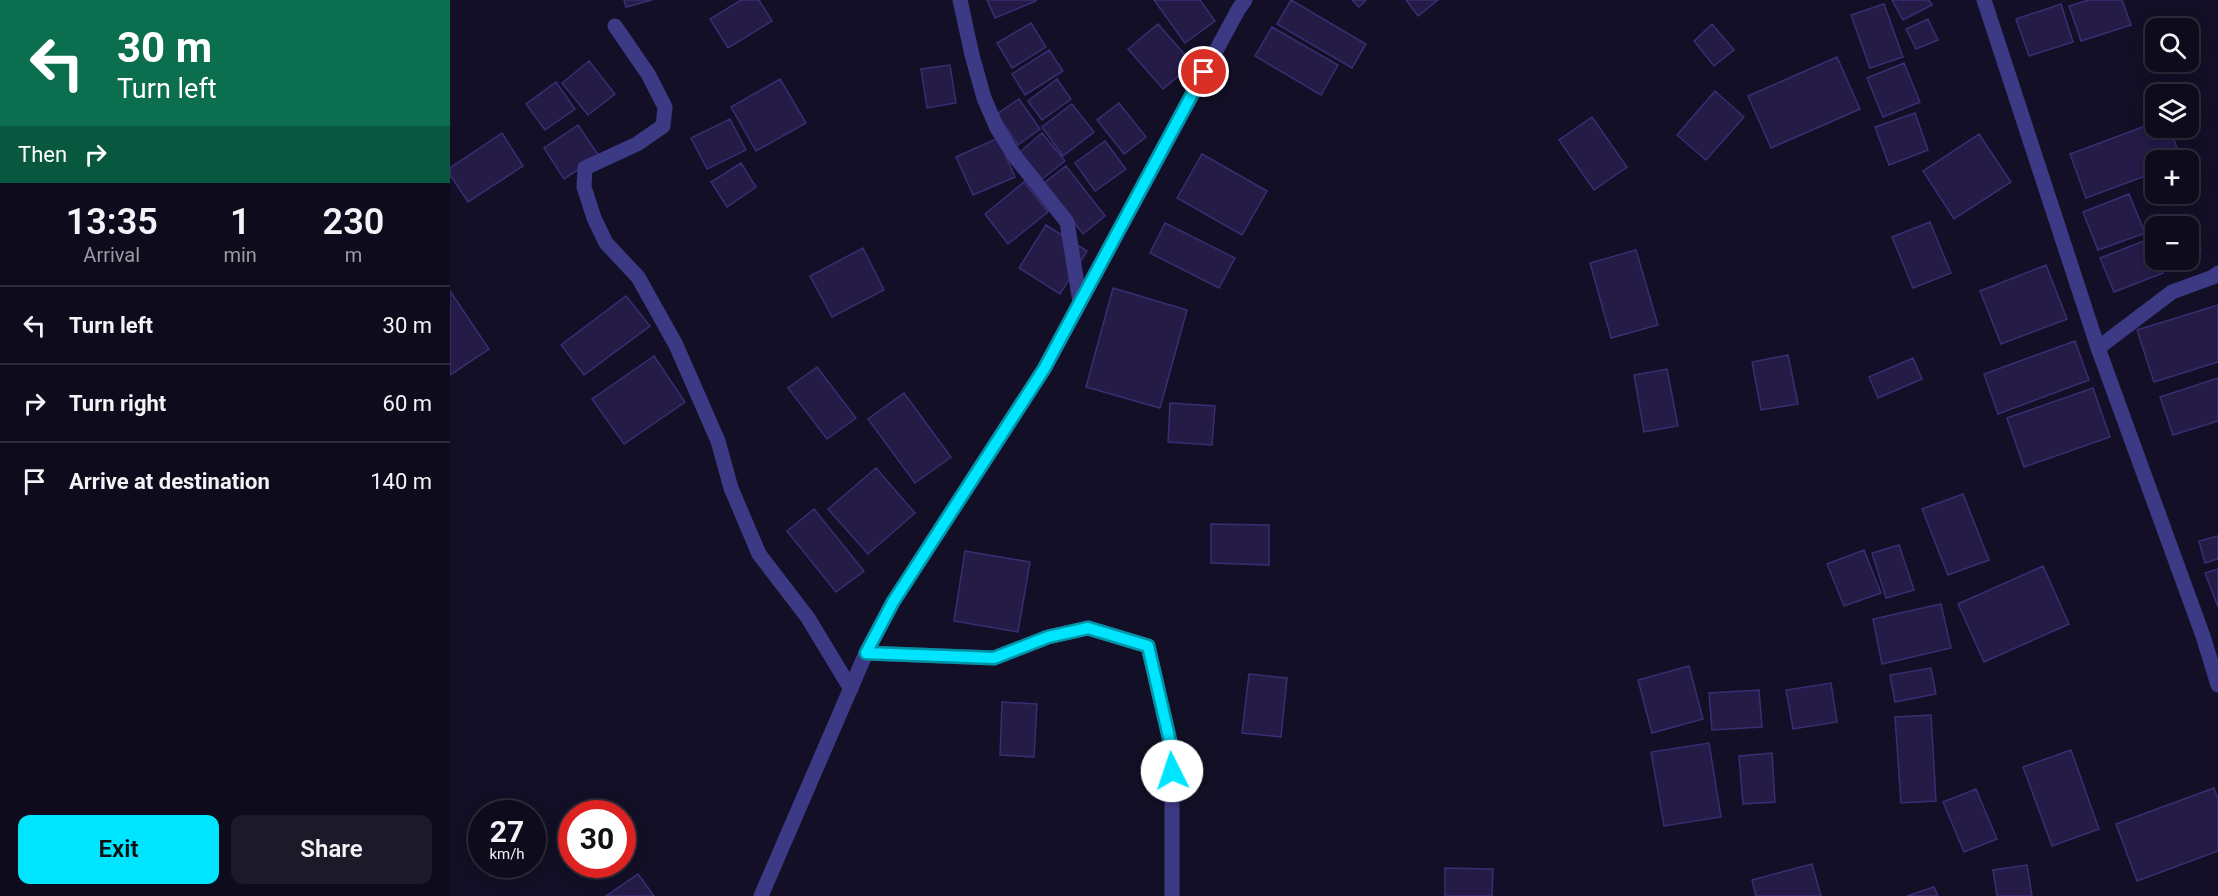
<!DOCTYPE html>
<html lang="en">
<head>
<meta charset="utf-8">
<style>
	body { margin:0; font-family:Roboto,sans-serif; background:#1c1929; color:#f1f3f6; height:100vh; display:flex; flex-direction:column; font-size:22px; white-space:nowrap }
	* { box-sizing:border-box; margin:0 }
	p { font-size:20px; color:#9b9ba3 }
	.icon { flex:none; width:33px; height:33px; fill:none; stroke:currentColor; stroke-width:2; stroke-linecap:round; stroke-linejoin:round }
	.map { position:relative; flex:1; overflow:hidden }
	.panel { display:flex; flex-direction:column; background:#0e0b1c; width:450px }
	.panel>* { flex:none }
	.hud { background:#0b6e4f; color:#fff; overflow:hidden }
	.buttons { position:absolute; left:1695px; top:18px; display:grid; gap:12px }
	.buttons a { display:grid; place-items:center; width:54px; height:54px; border-radius:12px; background:#0e0b1c; box-shadow:0 3px 15px #0003,0 0 0 2px #2e2b3b; font-size:30px }
	.speed { position:absolute; left:18px; top:800px; display:flex; gap:12px; font-size:30px; font-weight:700; text-align:center }
	.speed>* { display:grid; place-content:center; width:78px; height:78px; border-radius:50%; background:#0e0b1c; box-shadow:0 3px 15px #0003,0 0 0 2px #2e2b3b; line-height:1 }
	.speed small { font-size:15px; font-weight:400 }
	.speed .limit { border:9px solid #d22; background:#fff; color:#111 }
	.pin { position:absolute; display:grid; place-items:center; width:51px; height:51px; color:#fff; margin:-26px; border:3px solid #fff; border-radius:50%; box-shadow:0 2px 6px #0007 }
	.me { position:absolute; width:66px; margin:-33px; rotate:356deg; stroke-linejoin:round; filter:drop-shadow(0 0 4px #0008) }
	.turn { display:flex; align-items:center; gap:21px; height:126px; padding:0 18px; font-size:27px }
	.turn .icon { width:78px; height:78px; stroke-width:2.5 }
	.turn b { display:block; font-size:42px; line-height:51px }
	.then { display:flex; align-items:center; height:57px; padding:0 18px; background:#0003; gap:12px; font-size:22px }
	.eta { display:flex; justify-content:space-evenly; align-items:center; height:102px; text-align:center }
	.eta b { font-size:36px; font-weight:600; line-height:42px }
	.cta { display:flex; gap:12px; margin-top:auto; padding:12px 18px }
	.cta a { flex:1; height:69px; border-radius:12px; background:#00e5ff; color:#111; font-size:24px; font-weight:600; line-height:69px; text-align:center }
	.cta a+a { background:#1c1929; color:#f1f3f6 }
	ul { padding:0; list-style:none }
	li { display:flex; align-items:center; gap:18px; height:78px; padding:0 18px; border-top:2px solid #2e2b3b }
	li div { flex:1 }
	li b { display:block; font-size:22px }
	li em { font-style:normal }
	main { display:flex; flex:1; min-height:0 }
	.map>svg:first-child { display:block }
	.building { fill:#241b47; stroke:#3b2d73; stroke-width:1.5 }
	.lines { fill:none; stroke-linecap:round; stroke-linejoin:round }
	.minor { stroke:#3d3a85; stroke-width:15 }
	.route-casing { stroke:#0095a6; stroke-width:15 }
	.route { stroke:#00e5ff; stroke-width:10 }
</style>
</head>
<body>
<main>
<section class="panel">
<div class="hud">
<div class="turn"><svg class="icon" aria-label="left" viewBox="0 0 24 24"><path d="M17 20v-9H6M10 6l-5 5 5 5"/></svg><div><b>30 m</b>Turn left</div></div>
<div class="then">Then<svg class="icon" aria-label="right" viewBox="0 0 24 24"><path d="M7 20v-9h11M14 6l5 5-5 5"/></svg></div>
</div>
<div class="eta">
<div><b>13:35</b><p>Arrival</p></div>
<div><b>1</b><p>min</p></div>
<div><b>230</b><p>m</p></div>
</div>
<ul>
<li><svg class="icon" aria-label="left" viewBox="0 0 24 24"><path d="M17 20v-9H6M10 6l-5 5 5 5"/></svg><div><b>Turn left</b></div><em>30 m</em></li>
<li><svg class="icon" aria-label="right" viewBox="0 0 24 24"><path d="M7 20v-9h11M14 6l5 5-5 5"/></svg><div><b>Turn right</b></div><em>60 m</em></li>
<li><svg class="icon" aria-label="arrive" viewBox="0 0 24 24"><path d="M6 21V4h12l-3 4 3 4H6"/></svg><div><b>Arrive at destination</b></div><em>140 m</em></li>
</ul>
<div class="cta"><a>Exit</a><a>Share</a></div>
</section>
<div class="map">
<svg width="1768" height="896" viewBox="0 0 1768 896">
	<rect width="100%" height="100%" fill="#130f26"/>
	<!-- building -->
	<path class="building" d="M 174,0 L 202,0 L 176,7 Z
		M 291,0 L 309,0 L 322,21 L 278,48 L 260,19 Z
		M 537,0 L 586,0 L 586,1 L 545,18 Z
		M 704,0 L 750,0 L 765,21 L 735,43 Z
		M 841,0 L 916,44 L 902,68 L 827,24 Z
		M 902,0 L 916,0 L 909,7 Z
		M 956,0 L 988,0 L 968,16 Z
		M 1442,0 L 1479,0 L 1482,5 L 1453,20 Z
		M 1639,0 L 1672,0 L 1681,25 L 1631,41 L 1619,6 Z
		M 1434,4 L 1453,57 L 1420,68 L 1401,15 Z
		M 1611,4 L 1623,42 L 1579,56 L 1566,19 Z
		M 1478,19 L 1488,40 L 1466,49 L 1456,29 Z
		M 581,23 L 596,47 L 562,68 L 547,43 Z
		M 708,24 L 743,64 L 713,89 L 678,49 Z
		M 1262,24 L 1284,50 L 1264,66 L 1244,41 Z
		M 822,27 L 888,65 L 871,95 L 805,56 Z
		M 599,50 L 613,71 L 575,95 L 562,74 Z
		M 1387,57 L 1410,109 L 1321,148 L 1298,96 Z
		M 139,61 L 165,94 L 138,115 L 112,83 Z
		M 1454,63 L 1470,102 L 1433,117 L 1417,78 Z
		M 500,65 L 506,103 L 477,108 L 471,69 Z
		M 330,79 L 356,123 L 306,151 L 281,107 Z
		M 607,79 L 621,99 L 592,120 L 578,101 Z
		M 106,82 L 125,109 L 95,130 L 76,104 Z
		M 1265,91 L 1294,117 L 1256,160 L 1227,135 Z
		M 569,99 L 590,129 L 568,145 L 547,114 Z
		M 669,103 L 696,137 L 674,154 L 647,120 Z
		M 622,104 L 644,132 L 613,156 L 592,127 Z
		M 1465,113 L 1478,150 L 1439,165 L 1425,127 Z
		M 1142,117 L 1177,167 L 1144,190 L 1109,140 Z
		M 280,119 L 296,150 L 257,169 L 241,138 Z
		M 1706,122 L 1706,128 L 1719,128 L 1732,160 L 1706,160 L 1706,172 L 1636,198 L 1620,154 Z
		M 128,125 L 149,156 L 114,179 L 94,148 Z
		M 52,133 L 73,166 L 18,202 L 0,175 L 0,168 Z
		M 592,133 L 615,161 L 592,179 L 570,152 Z
		M 1529,134 L 1561,182 L 1504,219 L 1473,171 Z
		M 548,138 L 565,177 L 523,195 L 506,157 Z
		M 655,141 L 676,169 L 645,191 L 625,163 Z
		M 752,154 L 817,191 L 792,235 L 727,198 Z
		M 291,163 L 306,187 L 277,207 L 261,182 Z
		M 616,166 L 655,216 L 633,234 L 594,183 Z
		M 574,182 L 598,212 L 558,244 L 535,214 Z
		M 1679,194 L 1695,233 L 1648,250 L 1633,212 Z
		M 1480,222 L 1501,273 L 1463,288 L 1442,237 Z
		M 715,223 L 785,258 L 769,288 L 700,253 Z
		M 596,225 L 637,251 L 610,294 L 569,268 Z
		M 1741,230 L 1751,250 L 1738,256 L 1738,232 Z
		M 1699,239 L 1706,260 L 1707,260 L 1713,273 L 1664,292 L 1650,258 Z
		M 413,248 L 434,290 L 382,317 L 360,276 Z
		M 1186,250 L 1208,325 L 1161,338 L 1140,263 Z
		M 1596,265 L 1617,319 L 1551,344 L 1530,291 Z
		M 663,288 L 737,310 L 710,408 L 636,387 Z
		M 0,291 L 39,349 L 0,375 Z
		M 176,296 L 200,326 L 134,375 L 111,345 Z
		M 1768,305 L 1768,362 L 1704,382 L 1687,330 Z
		M 1625,341 L 1639,380 L 1548,414 L 1534,374 Z
		M 1338,355 L 1348,404 L 1311,410 L 1302,362 Z
		M 204,356 L 235,402 L 174,444 L 142,399 Z
		M 1463,358 L 1472,379 L 1428,398 L 1419,377 Z
		M 367,367 L 406,418 L 377,439 L 338,388 Z
		M 1217,369 L 1228,426 L 1194,432 L 1184,375 Z
		M 1768,378 L 1768,421 L 1723,435 L 1710,397 Z
		M 1643,388 L 1660,437 L 1574,467 L 1557,418 Z
		M 454,393 L 501,457 L 465,483 L 418,419 Z
		M 720,403 L 765,406 L 762,445 L 718,442 Z
		M 426,468 L 465,513 L 418,554 L 378,509 Z
		M 1513,494 L 1539,560 L 1498,575 L 1472,509 Z
		M 364,509 L 414,571 L 386,592 L 337,531 Z
		M 761,524 L 819,525 L 819,565 L 761,563 Z
		M 1768,536 L 1768,559 L 1755,563 L 1749,541 Z
		M 1449,545 L 1464,590 L 1436,598 L 1422,553 Z
		M 1414,550 L 1431,593 L 1394,606 L 1377,564 Z
		M 515,551 L 580,562 L 568,632 L 504,621 Z
		M 1593,566 L 1619,624 L 1534,662 L 1508,604 Z
		M 1768,569 L 1768,607 L 1755,573 Z
		M 1491,604 L 1501,648 L 1432,664 L 1423,619 Z
		M 1239,666 L 1253,719 L 1202,733 L 1188,680 Z
		M 1481,668 L 1486,694 L 1445,702 L 1440,675 Z
		M 799,674 L 837,678 L 831,737 L 792,733 Z
		M 1381,683 L 1387,722 L 1343,729 L 1336,690 Z
		M 1309,690 L 1312,727 L 1262,730 L 1259,693 Z
		M 552,702 L 587,704 L 584,757 L 550,755 Z
		M 1481,715 L 1486,801 L 1451,803 L 1445,717 Z
		M 1259,743 L 1271,817 L 1214,826 L 1201,752 Z
		M 1621,750 L 1649,829 L 1602,846 L 1573,767 Z
		M 1322,753 L 1325,802 L 1293,804 L 1289,756 Z
		M 1764,788 L 1768,799 L 1768,851 L 1687,881 L 1666,824 Z
		M 1526,789 L 1547,839 L 1514,852 L 1493,802 Z
		M 1362,864 L 1371,896 L 1306,896 L 1302,880 Z
		M 1577,865 L 1582,896 L 1547,896 L 1543,870 Z
		M 995,868 L 1043,869 L 1042,896 L 995,896 Z
		M 188,874 L 204,896 L 156,896 Z
		M 1484,887 L 1488,896 L 1457,896 Z"/>
	<g class="lines">
		<!-- minor -->
		<path class="minor" d="M 510,0 L 522,55 L 534,98 L 547,128 L 566,158 L 617,222 L 630,302
			M 1534,0 L 1648,348 L 1753,636 L 1768,685
			M 165,26 L 198,74 L 215,107 L 213,126 L 187,144 L 135,168 L 134,187 L 144,218 L 156,243 L 188,277 L 226,345 L 268,441 L 281,488 L 309,554 L 358,618 L 401,689
			M 1648,348 L 1722,292 L 1763,277 L 1768,273
			M 416,653 L 544,658 L 598,637 L 638,628 L 698,646 L 722,750 L 722,896
			M 311,896 L 416,653 L 443,602 L 594,369 L 788,10 L 795,0"/>
	</g>
	<g class="lines">
		<!-- route casing -->
		<g class="route-casing">
			<path id="route" d="M 722,771 L 722,750 L 698,646 L 638,628 L 598,637 L 544,658 L 416,653 L 443,602 L 594,369 L 754,72"/>
		</g>
		<!-- route -->
		<use href="#route" class="route"/>
	</g>
</svg>
<div class="buttons">
<a><svg class="icon" aria-label="search" viewBox="0 0 24 24"><circle cx="10" cy="10" r="6"/><path d="M15 15l6 6"/></svg></a>
<a><svg class="icon" aria-label="layers" viewBox="0 0 24 24"><path d="M12 4l9 5-9 5-9-5zM3 14l9 5 9-5"/></svg></a>
<a>+</a>
<a>−</a>
</div>
<div class="speed"><div>27<small>km/h</small></div><div class="limit">30</div></div>
<div class="pin" style="left:754px;top:72px;background:#d93025"><svg class="icon" aria-label="arrive" viewBox="0 0 24 24"><path d="M6 21V4h12l-3 4 3 4H6"/></svg></div>
<svg class="me" style="left:722px;top:771px" viewBox="-20 -20 40 40"><circle r="19" fill="#fff"/><path d="M0-13L10 11 0 6-10 11z" fill="#00e5ff"/></svg>
</div>
</main>
</body>
</html>
